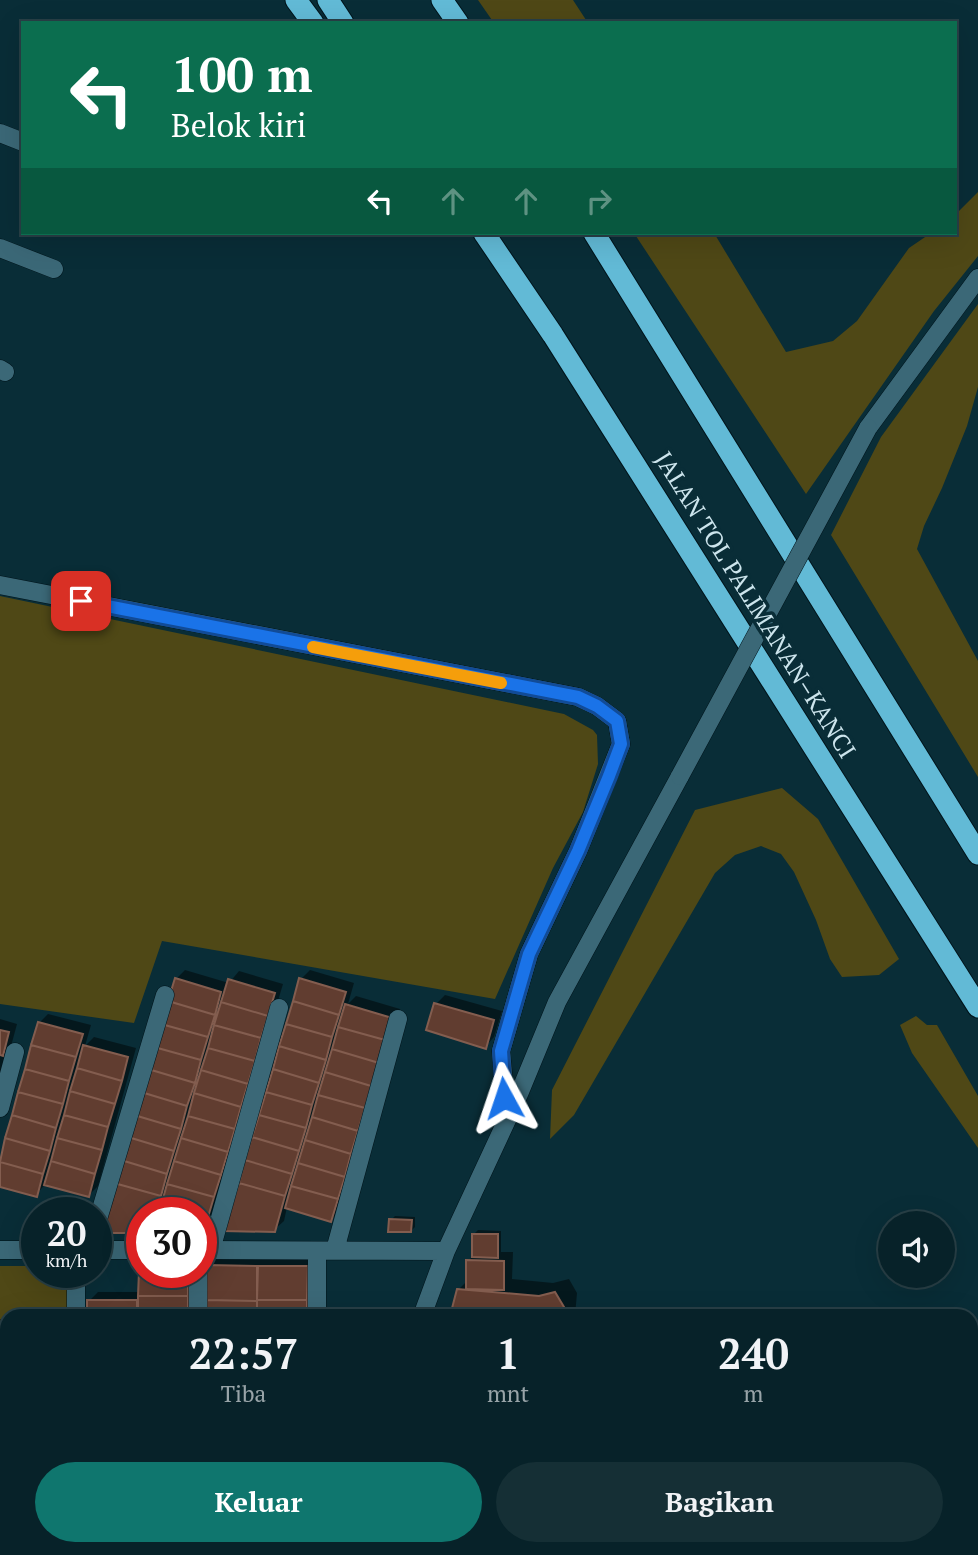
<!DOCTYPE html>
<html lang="id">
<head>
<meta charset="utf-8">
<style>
	body { margin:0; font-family:"PT Serif",serif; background:#152f35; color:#f1f3f6; height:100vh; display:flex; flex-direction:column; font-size:26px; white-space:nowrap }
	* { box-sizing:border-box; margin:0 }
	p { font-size:23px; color:#98a4a8 }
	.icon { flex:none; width:38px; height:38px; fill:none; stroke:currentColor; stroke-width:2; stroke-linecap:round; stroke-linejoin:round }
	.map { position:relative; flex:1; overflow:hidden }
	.drawer { position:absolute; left:0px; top:1309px; width:978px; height:247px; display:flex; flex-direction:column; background:#072229; border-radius:21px 21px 0 0; box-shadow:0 7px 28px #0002,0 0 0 2px #283f46 }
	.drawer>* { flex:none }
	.top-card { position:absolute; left:21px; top:21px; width:936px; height:214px; border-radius:0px; box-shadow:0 7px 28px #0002,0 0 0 2px #283f46; background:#0b6e4f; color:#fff; overflow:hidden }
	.controls { position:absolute; left:878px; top:1211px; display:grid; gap:14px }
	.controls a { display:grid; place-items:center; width:77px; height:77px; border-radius:50%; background:#072229; box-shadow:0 7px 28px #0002,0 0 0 2px #283f46; font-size:35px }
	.speed { position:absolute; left:21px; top:1197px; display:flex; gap:14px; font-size:35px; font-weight:700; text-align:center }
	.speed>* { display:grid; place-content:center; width:91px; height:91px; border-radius:50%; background:#072229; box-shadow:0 7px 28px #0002,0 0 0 2px #283f46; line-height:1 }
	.speed small { font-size:18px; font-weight:400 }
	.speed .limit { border:10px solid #d22; background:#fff; color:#111 }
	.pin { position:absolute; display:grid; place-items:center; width:60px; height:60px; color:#fff; margin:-30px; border-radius:14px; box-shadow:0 4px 10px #0006 }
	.me { position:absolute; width:77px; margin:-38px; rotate:355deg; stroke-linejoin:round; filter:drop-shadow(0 0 5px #0008) }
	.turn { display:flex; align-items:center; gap:24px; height:147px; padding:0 35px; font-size:32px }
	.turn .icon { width:91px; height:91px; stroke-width:2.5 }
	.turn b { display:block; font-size:49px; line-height:60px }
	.lanes { display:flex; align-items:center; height:66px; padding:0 35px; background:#0003; justify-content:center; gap:35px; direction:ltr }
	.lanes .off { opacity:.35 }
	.eta { display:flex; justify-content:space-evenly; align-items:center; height:119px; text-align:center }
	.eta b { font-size:42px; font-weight:600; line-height:49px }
	.button { display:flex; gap:14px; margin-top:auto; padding:14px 35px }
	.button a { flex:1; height:80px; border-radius:42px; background:#0f766e; color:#fff; font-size:28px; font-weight:600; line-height:80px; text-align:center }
	.button a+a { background:#152f35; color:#f1f3f6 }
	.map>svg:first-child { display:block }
	.green { fill:#4f4816 }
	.shadow { fill:#0007 }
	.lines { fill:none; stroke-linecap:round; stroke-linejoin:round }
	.river { stroke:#9d5c86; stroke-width:49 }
	.building { fill:#613d30; stroke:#835d4f; stroke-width:2 }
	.minor-casing { stroke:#00141b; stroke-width:19 }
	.motorway-casing { stroke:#00141b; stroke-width:23 }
	.minor { stroke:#3b6877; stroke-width:18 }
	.motorway { stroke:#62bad6; stroke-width:21 }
	.minor-bridge-casing { stroke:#00141b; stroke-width:19; stroke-linecap:butt }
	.minor-bridge { stroke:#3b6877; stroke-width:18 }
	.route-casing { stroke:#114b97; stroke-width:18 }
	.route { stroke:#1a73e8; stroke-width:12 }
	.slow { stroke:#f59e0b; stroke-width:12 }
	.labels { text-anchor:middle; stroke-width:7; stroke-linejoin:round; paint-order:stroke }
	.street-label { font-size:24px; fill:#cde5ed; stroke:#092d37 }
</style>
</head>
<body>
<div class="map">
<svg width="978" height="1555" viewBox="0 0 978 1555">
	<rect width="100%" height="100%" fill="#092d37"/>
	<!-- green -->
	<path class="green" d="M 478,0 L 573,0 L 588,23 L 494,23 Z
		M 978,192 L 978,256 L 934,311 L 806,494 L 634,233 L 714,233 L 786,352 L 833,341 L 857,321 L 909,248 L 931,233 L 956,233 L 956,214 Z
		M 978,304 L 978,387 L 967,426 L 942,488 L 924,526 L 917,549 L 978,661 L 978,777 L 831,535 L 881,437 Z
		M 0,596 L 564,714 L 593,730 L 597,735 L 598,764 L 583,812 L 553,868 L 495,999 L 162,941 L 134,1023 L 0,1004 Z
		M 782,788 L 818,819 L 899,959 L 879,975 L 842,977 L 830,959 L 816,920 L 794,872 L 781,854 L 761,846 L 735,855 L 715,873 L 574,1115 L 550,1139 L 552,1090 L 695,810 Z
		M 916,1016 L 927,1025 L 937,1025 L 978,1096 L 978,1148 L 912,1053 L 900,1025 Z
		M 0,1266 L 37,1266 L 37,1272 L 67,1272 L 67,1316 L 7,1316 L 7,1326 L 0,1326 Z"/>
	<!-- shadow -->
	<path class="shadow" d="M 185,970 L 229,983 L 239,971 L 283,984 L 212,1223 L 202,1233 L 201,1213 L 142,1213 L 102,1231 L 176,979 Z
		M 310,970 L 354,983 L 348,1004 L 356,996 L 400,1009 L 340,1211 L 331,1220 L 287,1207 L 284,1221 L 274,1230 L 301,979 Z
		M 445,995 L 502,1011 L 494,1037 L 485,1047 L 436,1004 Z
		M 48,1014 L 91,1025 L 85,1046 L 94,1037 L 136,1048 L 98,1186 L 89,1195 L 46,1183 L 36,1195 L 0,1185 L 0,1163 L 39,1023 Z
		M 0,1019 L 17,1024 L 0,1087 Z
		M 395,1216 L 415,1217 L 415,1227 L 411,1231 L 391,1220 Z
		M 478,1230 L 501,1231 L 501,1252 L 513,1252 L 512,1279 L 553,1283 L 569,1279 L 577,1293 L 575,1316 L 452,1316 L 459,1289 L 468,1280 L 468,1261 L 474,1255 L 474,1234 Z
		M 218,1257 L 316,1257 L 315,1316 L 208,1316 L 209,1266 Z
		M 142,1271 L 196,1272 L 196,1316 L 89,1316 L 89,1301 L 98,1292 L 140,1292 Z
		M 0,1319 L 7,1319 L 7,1519 L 0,1519 Z
		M 825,1549 L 910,1549 L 908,1555 L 829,1555 L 823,1553 Z"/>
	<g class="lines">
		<!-- river -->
		<path class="river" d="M 971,1354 L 978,1350
			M 100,1555 L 108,1549"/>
	</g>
	<!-- building -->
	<path class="building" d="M 175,978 L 221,992 L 215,1015 L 168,1001 Z
		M 299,978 L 346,992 L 339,1015 L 293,1001 Z
		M 228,979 L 275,993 L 268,1016 L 221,1002 Z
		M 168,1001 L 215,1015 L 208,1037 L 161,1024 Z
		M 293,1001 L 339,1015 L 332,1037 L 286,1024 Z
		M 221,1002 L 268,1016 L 261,1038 L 214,1025 Z
		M 434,1003 L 494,1020 L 486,1049 L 426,1030 Z
		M 345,1004 L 392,1018 L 385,1040 L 338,1027 Z
		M 38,1022 L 83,1034 L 76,1057 L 31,1045 Z
		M 161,1024 L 208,1037 L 201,1060 L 154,1047 Z
		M 286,1024 L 332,1037 L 326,1060 L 279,1046 Z
		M 214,1025 L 261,1038 L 255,1061 L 208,1048 Z
		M 338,1027 L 385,1040 L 379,1063 L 332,1049 Z
		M 0,1030 L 9,1032 L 3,1056 L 0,1055 Z
		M 31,1045 L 76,1057 L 69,1081 L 25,1069 Z
		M 83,1045 L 128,1057 L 122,1081 L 77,1068 Z
		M 279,1046 L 326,1060 L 319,1083 L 273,1069 Z
		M 154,1047 L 201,1060 L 195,1083 L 148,1069 Z
		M 208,1048 L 255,1061 L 248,1084 L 201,1070 Z
		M 332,1049 L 379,1063 L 371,1086 L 325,1072 Z
		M 77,1068 L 122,1081 L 115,1104 L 70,1091 Z
		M 25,1069 L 69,1081 L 63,1104 L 18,1092 Z
		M 148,1069 L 195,1083 L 187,1106 L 141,1092 Z
		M 273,1069 L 319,1083 L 312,1105 L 266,1092 Z
		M 201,1070 L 248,1084 L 241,1107 L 194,1093 Z
		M 325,1072 L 371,1086 L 365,1108 L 318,1095 Z
		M 70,1091 L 115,1104 L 108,1127 L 64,1115 Z
		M 18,1092 L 63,1104 L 56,1128 L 12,1115 Z
		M 141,1092 L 187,1106 L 181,1129 L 134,1115 Z
		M 266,1092 L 312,1105 L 306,1128 L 259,1115 Z
		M 194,1093 L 241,1107 L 235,1129 L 188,1116 Z
		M 318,1095 L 365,1108 L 358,1131 L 312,1117 Z
		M 12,1115 L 56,1128 L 50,1151 L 5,1138 Z
		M 64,1115 L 108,1127 L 102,1150 L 57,1138 Z
		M 134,1115 L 181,1129 L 174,1151 L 128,1137 Z
		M 259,1115 L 306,1128 L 299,1151 L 252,1137 Z
		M 188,1116 L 235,1129 L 228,1152 L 181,1138 Z
		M 312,1117 L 358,1131 L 351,1154 L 305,1140 Z
		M 128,1137 L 174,1151 L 167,1174 L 121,1160 Z
		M 252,1137 L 299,1151 L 292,1174 L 245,1160 Z
		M 5,1138 L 50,1151 L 43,1174 L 0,1162 Z
		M 57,1138 L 102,1150 L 95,1174 L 51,1161 Z
		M 181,1138 L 228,1152 L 221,1175 L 174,1161 Z
		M 305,1140 L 351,1154 L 345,1177 L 298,1163 Z
		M 121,1160 L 167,1174 L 161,1196 L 114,1183 Z
		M 245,1160 L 292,1174 L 285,1196 L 239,1183 Z
		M 51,1161 L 95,1174 L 89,1197 L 44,1185 Z
		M 174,1161 L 221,1175 L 214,1197 L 167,1184 Z
		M 0,1162 L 43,1174 L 37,1197 L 0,1187 Z
		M 298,1163 L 345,1177 L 338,1199 L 291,1186 Z
		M 114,1183 L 161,1196 L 156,1213 L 142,1213 L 142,1233 L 99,1233 Z
		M 239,1183 L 285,1196 L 275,1232 L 224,1231 Z
		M 167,1184 L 214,1197 L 203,1234 L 201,1234 L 201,1213 L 159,1213 Z
		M 291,1186 L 338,1199 L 331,1222 L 285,1208 Z
		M 389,1219 L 412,1220 L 411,1232 L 388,1232 Z
		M 472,1234 L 498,1234 L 498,1258 L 472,1257 Z
		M 466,1260 L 504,1261 L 504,1290 L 466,1289 Z
		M 207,1265 L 257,1266 L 257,1301 L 207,1300 Z
		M 258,1266 L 308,1266 L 307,1300 L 257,1300 Z
		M 139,1271 L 188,1272 L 188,1296 L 138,1296 Z
		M 457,1289 L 539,1296 L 555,1292 L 564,1307 L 563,1316 L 450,1316 Z
		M 138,1296 L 188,1296 L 188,1316 L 138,1316 Z
		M 87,1300 L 137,1300 L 137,1316 L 87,1316 Z
		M 207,1300 L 257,1301 L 257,1316 L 207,1316 Z
		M 257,1300 L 307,1300 L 307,1316 L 257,1316 Z
		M 0,1327 L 7,1327 L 7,1351 L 0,1351 Z
		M 0,1351 L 7,1351 L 7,1376 L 0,1376 Z
		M 0,1376 L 7,1376 L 7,1400 L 0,1400 Z
		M 0,1400 L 7,1400 L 7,1424 L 0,1424 Z
		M 0,1424 L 7,1424 L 7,1448 L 0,1448 Z
		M 0,1448 L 7,1448 L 7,1473 L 0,1473 Z
		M 0,1473 L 7,1473 L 7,1497 L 0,1497 Z
		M 0,1497 L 7,1497 L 7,1521 L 0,1521 Z
		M 823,1549 L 903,1549 L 900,1555 L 824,1555 L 821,1554 Z"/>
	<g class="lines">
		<!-- minor casing -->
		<g class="minor-casing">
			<path id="minor" d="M 0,133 L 23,142
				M 0,248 L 54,269
				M 0,369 L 5,372
				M 868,428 L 978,278
				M 0,585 L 578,697 L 597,706 L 617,721 L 621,744 L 578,851 L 529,954 L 501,1051 L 507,1117
				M 0,1108 L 15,1052
				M 96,1226 L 165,995
				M 0,1250 L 37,1250
				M 96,1250 L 142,1250
				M 201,1250 L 446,1251
				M 211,1250 L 279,1008
				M 335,1250 L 398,1019
				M 198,1272 L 198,1316
				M 76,1316 L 76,1272
				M 317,1316 L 317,1251
				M 422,1316 L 446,1251 L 519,1094 L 557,1002 L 680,776
				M 372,1555 L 377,1549"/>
		</g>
		<!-- motorway casing -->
		<g class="motorway-casing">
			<path id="motorway" d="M 296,0 L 313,23
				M 328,0 L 343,23
				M 442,0 L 458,23
				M 484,233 L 553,335 L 978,1007
				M 594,233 L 978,854"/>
		</g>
		<!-- minor -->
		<use href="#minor" class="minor"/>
		<!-- motorway -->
		<use href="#motorway" class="motorway"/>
		<!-- minor-bridge casing -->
		<g class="minor-bridge-casing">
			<path id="minor-bridge" d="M 680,776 L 868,428"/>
		</g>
		<!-- minor-bridge -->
		<use href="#minor-bridge" class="minor-bridge"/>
	</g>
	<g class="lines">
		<!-- route casing -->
		<g class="route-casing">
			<path id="route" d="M 81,601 L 578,697 L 597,706 L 617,721 L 621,744 L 609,776 L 578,851 L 529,954 L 501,1051 L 504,1098"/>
		</g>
		<!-- route -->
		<use href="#route" class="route"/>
		<!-- slow -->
		<path class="slow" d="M 313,647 L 501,683"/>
	</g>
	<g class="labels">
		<!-- street labels -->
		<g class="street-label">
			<text transform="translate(755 605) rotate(58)" y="8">JALAN TOL PALIMANAN–KANCI</text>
		</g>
	</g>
</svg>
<div class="controls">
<a><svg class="icon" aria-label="sound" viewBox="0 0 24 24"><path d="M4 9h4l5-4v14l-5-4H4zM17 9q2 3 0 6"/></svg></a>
</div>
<div class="speed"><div>20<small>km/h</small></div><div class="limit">30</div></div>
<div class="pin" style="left:81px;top:601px;background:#d93025"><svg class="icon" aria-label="arrive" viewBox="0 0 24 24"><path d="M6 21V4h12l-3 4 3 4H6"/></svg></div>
<svg class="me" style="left:504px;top:1098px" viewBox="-20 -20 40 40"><path d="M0-17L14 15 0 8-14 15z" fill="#1a73e8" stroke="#fff" stroke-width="4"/></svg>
<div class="top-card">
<div class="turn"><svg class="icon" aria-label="left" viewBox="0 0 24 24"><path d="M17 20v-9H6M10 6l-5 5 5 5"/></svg><div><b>100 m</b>Belok kiri</div></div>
<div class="lanes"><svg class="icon" aria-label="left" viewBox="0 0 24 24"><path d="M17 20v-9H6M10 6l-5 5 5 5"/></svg><svg class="icon off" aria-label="ahead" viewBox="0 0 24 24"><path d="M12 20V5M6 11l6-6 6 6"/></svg><svg class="icon off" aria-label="ahead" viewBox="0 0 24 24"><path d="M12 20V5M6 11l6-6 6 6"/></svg><svg class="icon off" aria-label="right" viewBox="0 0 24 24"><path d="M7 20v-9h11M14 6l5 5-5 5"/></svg></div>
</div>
<section class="drawer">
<div class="eta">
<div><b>22:57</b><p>Tiba</p></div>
<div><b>1</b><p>mnt</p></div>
<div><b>240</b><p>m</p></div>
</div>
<div class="button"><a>Keluar</a><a>Bagikan</a></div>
</section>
</div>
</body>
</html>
